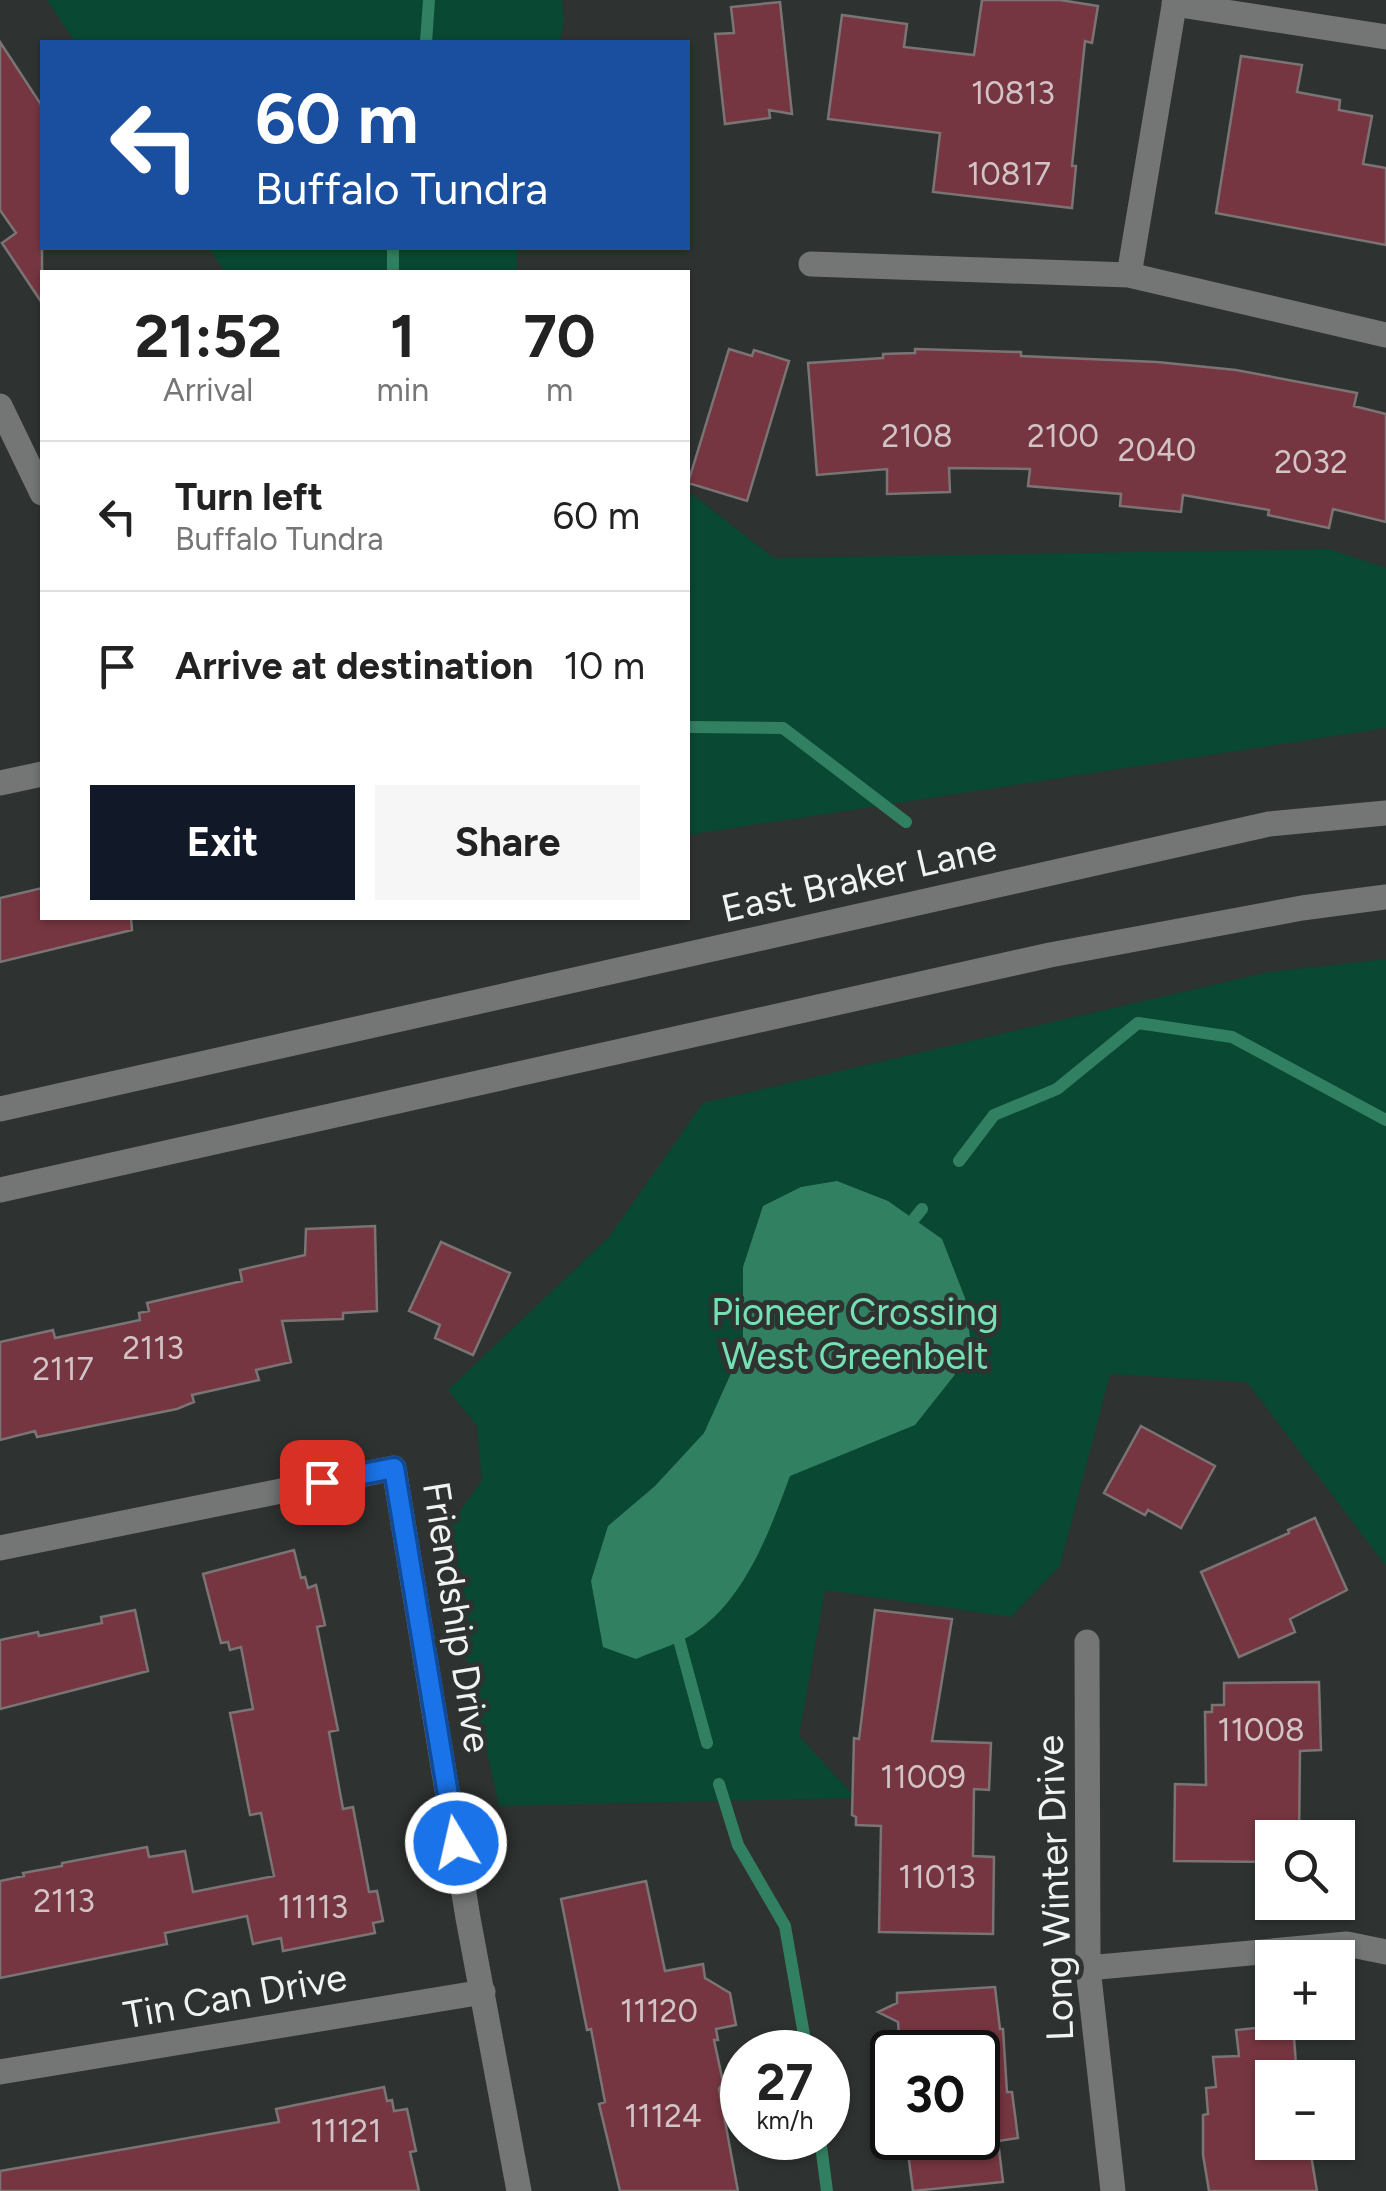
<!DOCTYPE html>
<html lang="en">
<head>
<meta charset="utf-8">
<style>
	body { margin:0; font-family:Figtree,sans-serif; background:#f6f6f6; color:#222; height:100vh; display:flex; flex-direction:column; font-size:38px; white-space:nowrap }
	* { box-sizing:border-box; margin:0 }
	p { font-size:32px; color:#767676 }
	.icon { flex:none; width:55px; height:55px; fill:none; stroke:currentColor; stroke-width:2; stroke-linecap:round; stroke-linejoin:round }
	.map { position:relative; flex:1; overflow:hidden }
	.sheet { position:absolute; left:40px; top:270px; width:650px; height:650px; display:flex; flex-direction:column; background:#fff; border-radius:0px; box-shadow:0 2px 8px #0004 }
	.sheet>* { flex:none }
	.top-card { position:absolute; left:40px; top:40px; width:650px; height:210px; border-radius:0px; box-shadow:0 2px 8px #0004; background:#1a4fa0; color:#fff; overflow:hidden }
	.controls { position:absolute; left:1255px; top:1820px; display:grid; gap:20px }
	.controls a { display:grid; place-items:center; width:100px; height:100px; border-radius:0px; background:#fff; box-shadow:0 2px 8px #0004; font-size:50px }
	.speed { position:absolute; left:720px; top:2030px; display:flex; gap:20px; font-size:50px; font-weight:700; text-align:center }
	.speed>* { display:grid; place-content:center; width:130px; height:130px; border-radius:50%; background:#fff; box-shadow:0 2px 8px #0004; line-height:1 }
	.speed small { font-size:25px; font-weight:400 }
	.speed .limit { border:5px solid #111; border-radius:15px; background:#fff; color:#111 }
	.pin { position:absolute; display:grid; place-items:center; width:85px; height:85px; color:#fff; margin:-42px; border-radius:20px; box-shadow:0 5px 15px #0006 }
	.me { position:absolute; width:110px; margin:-55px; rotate:351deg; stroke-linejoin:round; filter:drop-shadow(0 0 8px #0008) }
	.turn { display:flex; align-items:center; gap:35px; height:210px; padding:0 50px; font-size:45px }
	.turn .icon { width:130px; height:130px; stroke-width:2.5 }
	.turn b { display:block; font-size:70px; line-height:85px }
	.eta { display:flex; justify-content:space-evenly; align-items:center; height:170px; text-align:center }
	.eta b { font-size:60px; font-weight:700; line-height:70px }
	.cta { display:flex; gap:20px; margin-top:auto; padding:20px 50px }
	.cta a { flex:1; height:115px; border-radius:0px; background:#111827; color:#fff; font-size:40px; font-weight:700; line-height:115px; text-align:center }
	.cta a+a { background:#f6f6f6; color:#222 }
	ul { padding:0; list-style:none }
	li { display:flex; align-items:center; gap:30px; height:150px; padding:0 50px; border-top:2px solid #e0e0e0 }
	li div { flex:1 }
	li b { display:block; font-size:38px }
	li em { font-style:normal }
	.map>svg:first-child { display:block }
	.green { fill:#094833 }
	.water { fill:#328062 }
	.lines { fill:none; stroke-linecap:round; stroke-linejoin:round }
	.stream { stroke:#328062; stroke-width:12 }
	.building { fill:#763641; stroke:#7a7475; stroke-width:2.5 }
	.minor { stroke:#747675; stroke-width:25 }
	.route-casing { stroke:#114b97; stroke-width:25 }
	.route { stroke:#1a73e8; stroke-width:18 }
	.labels { text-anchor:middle; stroke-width:10; stroke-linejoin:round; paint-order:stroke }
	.number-label { font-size:32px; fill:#d2c4c6 }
	.street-label { font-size:38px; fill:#f1f3f2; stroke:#2e3230 }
	.park-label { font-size:38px; fill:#74e0b4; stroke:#2e3230 }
</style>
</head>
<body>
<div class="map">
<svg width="1386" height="2191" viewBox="0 0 1386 2191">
	<rect width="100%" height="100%" fill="#2e3230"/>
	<!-- green -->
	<path class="green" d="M 47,0 L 562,0 L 564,19 L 560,42 L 75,42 Z
		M 209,248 L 517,248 L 517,272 L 225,272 Z
		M 688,491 L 774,558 L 1329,549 L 1386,568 L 1386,728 L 688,835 Z
		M 1386,959 L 1386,1566 L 1247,1382 L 1110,1374 L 1060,1566 L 1011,1617 L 825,1590 L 799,1736 L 856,1798 L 499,1806 L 440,1540 L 482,1480 L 477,1426 L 448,1390 L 609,1237 L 703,1103 L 1269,972 Z"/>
	<!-- water -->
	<path class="water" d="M 837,1181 L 888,1201 L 942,1239 L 965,1298 L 972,1353 L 915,1425 L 790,1476 C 770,1530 747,1594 700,1629 C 683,1643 656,1650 636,1659 L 603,1647 L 591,1581 L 608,1526 L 655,1486 L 704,1433 L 743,1347 L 743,1267 L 763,1206 L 801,1187 Z"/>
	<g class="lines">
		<!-- stream -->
		<path class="stream" d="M 426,42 L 429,0
			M 393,248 L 393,272
			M 688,727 L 783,728 L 906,822
			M 959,1161 L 994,1115 L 1057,1089 L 1138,1023 L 1232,1037 L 1386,1120
			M 905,1230 L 922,1209
			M 675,1625 L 707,1743
			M 719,1784 L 738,1845 L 785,1926 L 807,2052
			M 820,2138 L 827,2191"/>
	</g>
	<!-- building -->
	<path class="building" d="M 982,0 L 1060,0 L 1098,6 L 1092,43 L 1085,41 L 1072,166 L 1076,166 L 1072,208 L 933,192 L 940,133 L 828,119 L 842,15 L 907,24 L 904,47 L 974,55 Z
		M 780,2 L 792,114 L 769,110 L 770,118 L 725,124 L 715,34 L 734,33 L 731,7 Z
		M 0,42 L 42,106 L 42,303 L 2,243 L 16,233 L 0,210 Z
		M 1241,56 L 1302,65 L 1297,92 L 1340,100 L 1339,110 L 1372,116 L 1363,164 L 1386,168 L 1386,245 L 1216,213 Z
		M 729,349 L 752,356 L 754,350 L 789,361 L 747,501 L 688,483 Z
		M 915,349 L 1021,352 L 1021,356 L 1157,362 L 1236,370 L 1357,393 L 1354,406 L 1386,414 L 1386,522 L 1333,509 L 1329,528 L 1268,515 L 1269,510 L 1183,495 L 1181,512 L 1120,506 L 1121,494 L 1028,486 L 1030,469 L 949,468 L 950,492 L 887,494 L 887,469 L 817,475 L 808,363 L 883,358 L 883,354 L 915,353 Z
		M 42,888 L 42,918 L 131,918 L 132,930 L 0,962 L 0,898 Z
		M 375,1226 L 377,1311 L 343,1313 L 343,1319 L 282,1321 L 291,1362 L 256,1370 L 259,1380 L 192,1395 L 194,1402 L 177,1409 L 37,1437 L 35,1431 L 0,1440 L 0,1342 L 53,1330 L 55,1338 L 140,1320 L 139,1313 L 149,1311 L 147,1303 L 242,1281 L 240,1270 L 305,1255 L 306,1229 Z
		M 441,1242 L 510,1273 L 473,1355 L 435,1338 L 440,1325 L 409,1311 Z
		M 1141,1426 L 1215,1466 L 1181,1528 L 1148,1510 L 1145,1515 L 1104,1493 Z
		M 1315,1518 L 1347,1590 L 1290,1619 L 1295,1632 L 1239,1657 L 1201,1572 L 1289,1533 L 1288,1530 Z
		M 294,1550 L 301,1578 L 305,1577 L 308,1588 L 316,1585 L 325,1625 L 317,1627 L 338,1730 L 329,1732 L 343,1809 L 353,1807 L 369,1892 L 377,1891 L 383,1921 L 373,1923 L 375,1933 L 283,1951 L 281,1938 L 253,1944 L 247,1916 L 165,1933 L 167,1944 L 0,1978 L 0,1881 L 24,1876 L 23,1873 L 62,1866 L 62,1863 L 147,1847 L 149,1857 L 185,1851 L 193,1892 L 274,1876 L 261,1813 L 250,1815 L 230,1713 L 253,1709 L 241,1647 L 230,1650 L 228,1642 L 221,1643 L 203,1574 Z
		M 135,1610 L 148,1671 L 0,1709 L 0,1640 L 38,1632 L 39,1636 L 102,1623 L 101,1617 Z
		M 875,1610 L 952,1619 L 932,1741 L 991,1743 L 989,1790 L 974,1789 L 973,1856 L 994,1857 L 993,1934 L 879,1932 L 881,1826 L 856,1825 L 856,1817 L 852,1815 L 854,1738 L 859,1739 Z
		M 1319,1682 L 1321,1750 L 1300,1751 L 1299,1838 L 1272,1838 L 1272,1862 L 1174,1861 L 1175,1784 L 1206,1785 L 1205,1712 L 1212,1712 L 1212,1705 L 1224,1705 L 1224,1683 Z
		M 646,1881 L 665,1971 L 703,1964 L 705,1978 L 730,1993 L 736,2025 L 716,2029 L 718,2040 L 714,2040 L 723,2082 L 719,2089 L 738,2191 L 620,2191 L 599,2104 L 605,2102 L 591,2029 L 587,2030 L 561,1899 Z
		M 995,1987 L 1000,2029 L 1003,2029 L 1007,2092 L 1012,2092 L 1018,2138 L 998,2141 L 1003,2182 L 913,2191 L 906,2138 L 978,2138 L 978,2052 L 900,2052 L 898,2022 L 878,2012 L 897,2003 L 897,1993 Z
		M 1293,2024 L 1297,2078 L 1272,2078 L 1272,2148 L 1309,2143 L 1317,2191 L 1209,2191 L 1203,2155 L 1203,2115 L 1208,2114 L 1206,2088 L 1216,2087 L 1213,2057 L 1239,2056 L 1236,2030 Z
		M 384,2087 L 387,2101 L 392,2100 L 394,2111 L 407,2109 L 416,2151 L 410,2152 L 419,2191 L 0,2191 L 0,2171 L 279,2122 L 276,2109 Z"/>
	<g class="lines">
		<!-- minor -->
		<path class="minor" d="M 1174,4 L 1386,37
			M 811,264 L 1129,275 L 1386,335
			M 1129,275 L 1175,0
			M 0,406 L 42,493
			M 0,783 L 42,774
			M 0,1109 L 1269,824 L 1386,813
			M 0,1190 L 1050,955 L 1302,908 L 1386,897
			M 0,1548 L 394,1468 L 468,1918 L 519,2191
			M 1087,1642 L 1088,1968 L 1113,2191
			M 1088,1968 L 1347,1944 L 1386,1952
			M 0,2072 L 483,1992"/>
	</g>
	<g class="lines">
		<!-- route casing -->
		<g class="route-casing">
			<path id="route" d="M 322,1482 L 394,1468 L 456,1843"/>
		</g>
		<!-- route -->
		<use href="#route" class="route"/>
	</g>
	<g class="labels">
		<!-- number labels -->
		<g class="number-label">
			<text x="1013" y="104">10813</text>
			<text x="1009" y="185">10817</text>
			<text x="917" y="447">2108</text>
			<text x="1063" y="447">2100</text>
			<text x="1157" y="461">2040</text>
			<text x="1311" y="473">2032</text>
			<text x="153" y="1359">2113</text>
			<text x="63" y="1380">2117</text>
			<text x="1261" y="1741">11008</text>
			<text x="923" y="1788">11009</text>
			<text x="937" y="1888">11013</text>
			<text x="64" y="1912">2113</text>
			<text x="313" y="1918">11113</text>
			<text x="659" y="2022">11120</text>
			<text x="663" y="2127">11124</text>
			<text x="346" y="2142">11121</text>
		</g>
		<!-- street labels -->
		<g class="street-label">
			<text transform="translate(859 878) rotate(-13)" y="13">East Braker Lane</text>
			<text transform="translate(457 1617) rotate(81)" y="13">Friendship Drive</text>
			<text transform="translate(1055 1888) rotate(-92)" y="13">Long Winter Drive</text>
			<text transform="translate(235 1996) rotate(-10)" y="13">Tin Can Drive</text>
		</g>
		<!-- park labels -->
		<g class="park-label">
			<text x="855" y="1325">Pioneer Crossing<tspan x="855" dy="44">West Greenbelt</tspan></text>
		</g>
	</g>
</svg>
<div class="controls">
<a><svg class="icon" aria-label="search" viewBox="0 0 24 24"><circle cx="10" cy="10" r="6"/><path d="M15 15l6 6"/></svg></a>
<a>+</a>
<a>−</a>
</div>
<div class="speed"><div>27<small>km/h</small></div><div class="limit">30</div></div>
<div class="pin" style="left:322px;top:1482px;background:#d93025"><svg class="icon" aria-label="arrive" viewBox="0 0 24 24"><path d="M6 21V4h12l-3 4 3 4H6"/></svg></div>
<svg class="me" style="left:456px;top:1843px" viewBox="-20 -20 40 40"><circle r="17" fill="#1a73e8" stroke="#fff" stroke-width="3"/><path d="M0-11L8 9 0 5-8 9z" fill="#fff"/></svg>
<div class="top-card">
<div class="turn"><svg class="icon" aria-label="left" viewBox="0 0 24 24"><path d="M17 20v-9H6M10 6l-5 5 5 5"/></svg><div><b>60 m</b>Buffalo Tundra</div></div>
</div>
<section class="sheet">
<div class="eta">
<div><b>21:52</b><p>Arrival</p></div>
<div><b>1</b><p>min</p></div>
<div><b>70</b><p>m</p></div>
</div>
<ul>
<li><svg class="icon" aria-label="left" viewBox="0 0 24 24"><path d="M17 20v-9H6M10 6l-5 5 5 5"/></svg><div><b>Turn left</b><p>Buffalo Tundra</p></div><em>60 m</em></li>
<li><svg class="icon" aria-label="arrive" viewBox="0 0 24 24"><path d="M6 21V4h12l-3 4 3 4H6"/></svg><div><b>Arrive at destination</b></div><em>10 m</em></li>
</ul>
<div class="cta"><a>Exit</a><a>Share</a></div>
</section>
</div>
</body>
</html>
